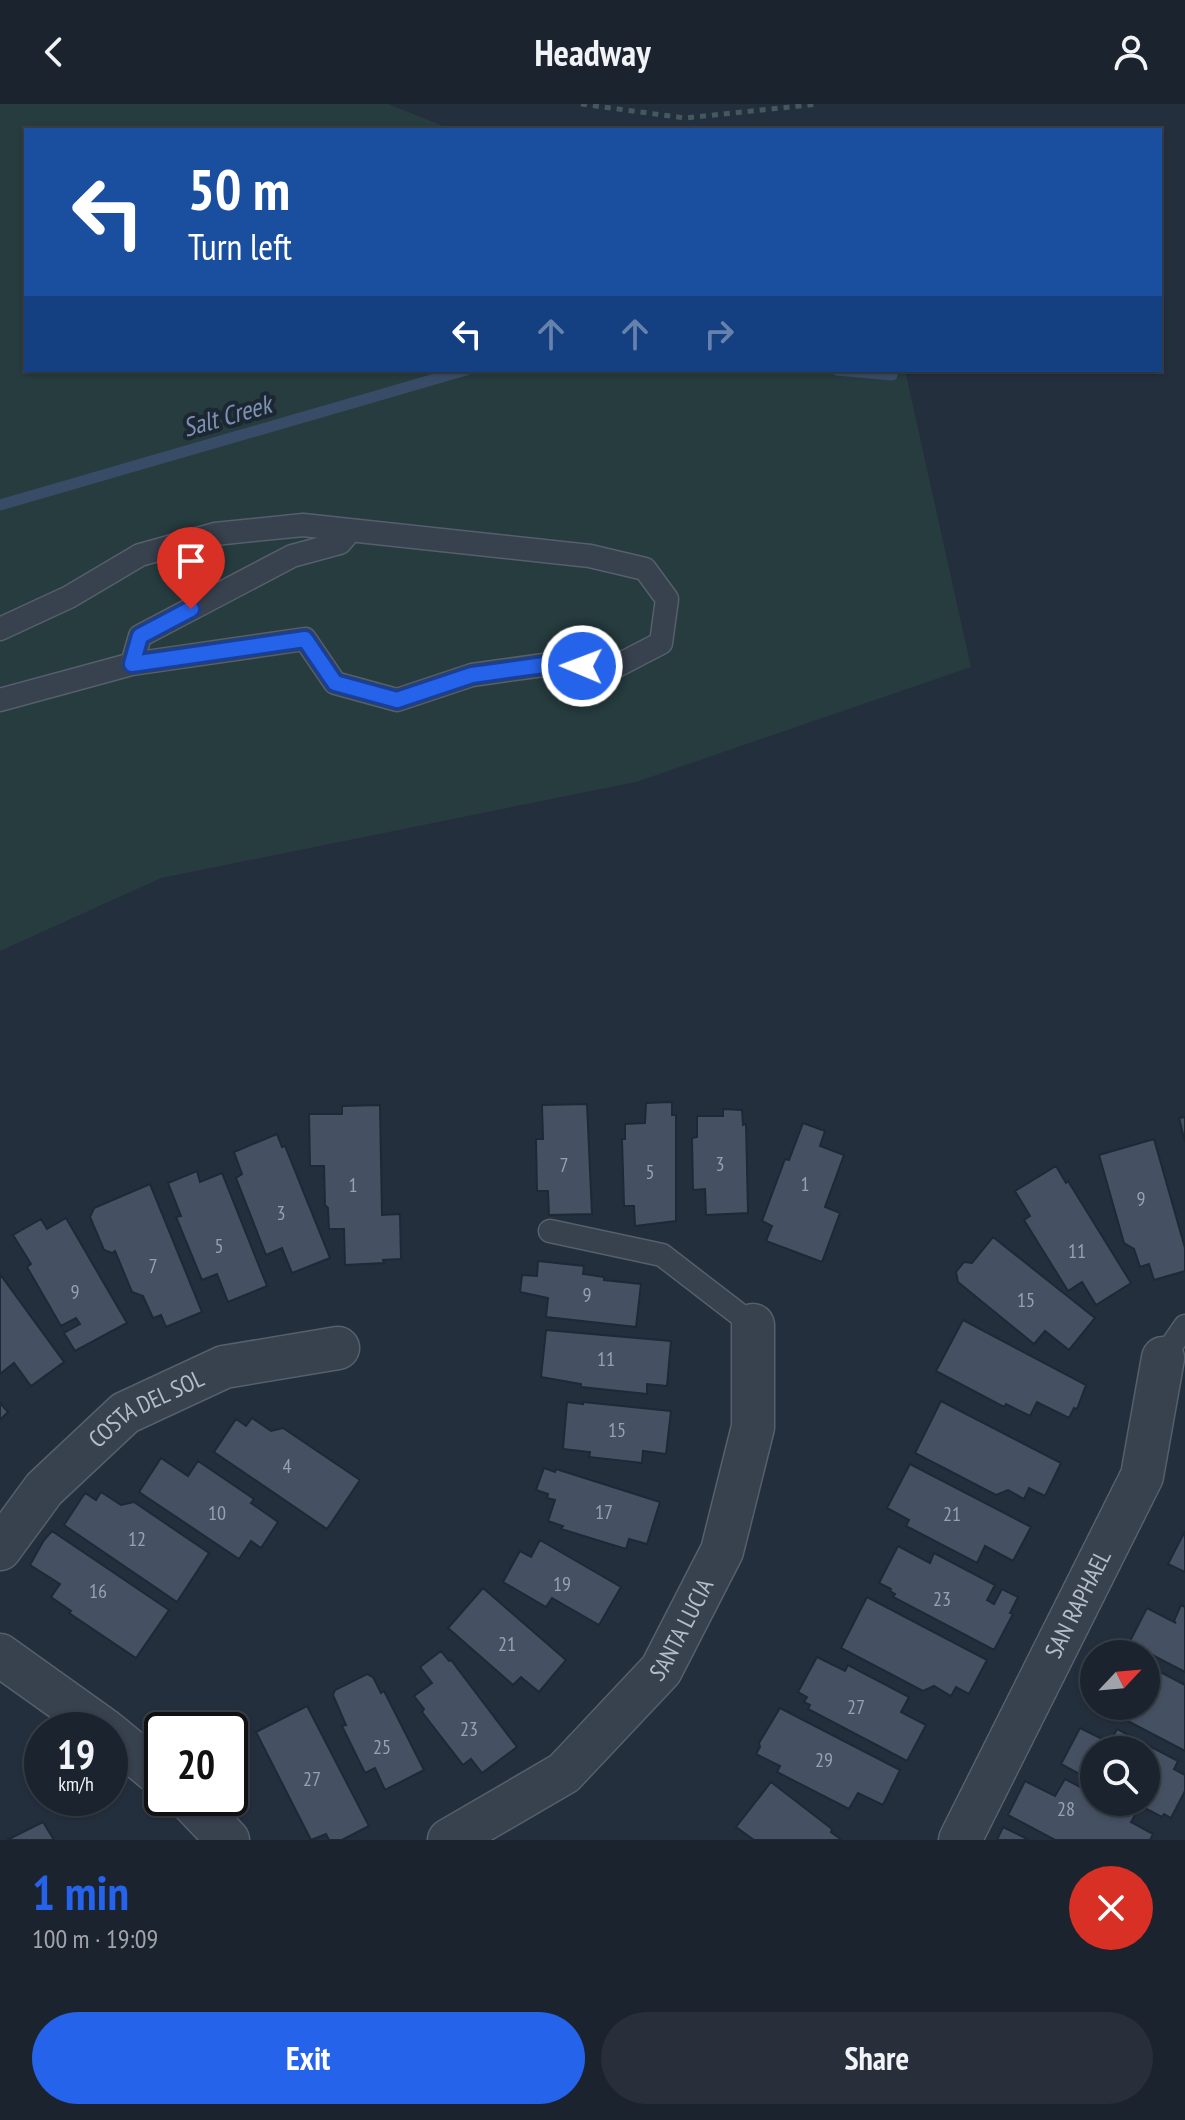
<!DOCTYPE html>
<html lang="en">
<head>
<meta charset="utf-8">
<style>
	body { margin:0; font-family:"PT Sans Narrow",sans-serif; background:#282f3a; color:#f1f3f6; height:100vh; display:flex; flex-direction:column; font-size:30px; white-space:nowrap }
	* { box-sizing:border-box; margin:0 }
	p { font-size:26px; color:#a0a4aa }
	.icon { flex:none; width:44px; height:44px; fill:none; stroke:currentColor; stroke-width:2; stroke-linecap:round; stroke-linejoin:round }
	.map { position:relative; height:1736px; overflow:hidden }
	.sheet { display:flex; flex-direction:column; background:#1b232e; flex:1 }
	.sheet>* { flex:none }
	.hud { position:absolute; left:24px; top:24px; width:1138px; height:244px; border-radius:0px; box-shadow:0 2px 6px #0004,0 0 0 2px #39404a; background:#1a4fa0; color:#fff; overflow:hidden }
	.needle { width:52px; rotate:64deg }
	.controls { position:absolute; left:1080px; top:1536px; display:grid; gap:16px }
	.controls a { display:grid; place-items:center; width:80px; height:80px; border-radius:50%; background:#1b232e; box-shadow:0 2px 6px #0004,0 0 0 2px #39404a; font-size:40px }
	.speed { position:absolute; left:24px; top:1608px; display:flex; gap:16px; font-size:40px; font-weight:700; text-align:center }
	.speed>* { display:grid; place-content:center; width:104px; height:104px; border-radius:50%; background:#1b232e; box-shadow:0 2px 6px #0004,0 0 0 2px #39404a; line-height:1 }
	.speed small { font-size:20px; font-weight:400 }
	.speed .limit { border:4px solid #111; border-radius:12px; background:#fff; color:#111 }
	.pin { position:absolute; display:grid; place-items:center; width:68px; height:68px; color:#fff; margin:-82px -34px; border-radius:50% 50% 50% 0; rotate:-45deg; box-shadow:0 0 8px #0007 }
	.pin .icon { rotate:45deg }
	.me { position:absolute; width:88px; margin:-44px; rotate:271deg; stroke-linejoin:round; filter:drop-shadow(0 0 6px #0008) }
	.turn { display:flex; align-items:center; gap:28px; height:168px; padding:0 32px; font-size:36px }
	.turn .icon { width:104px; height:104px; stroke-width:2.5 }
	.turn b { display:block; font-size:56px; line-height:68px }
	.lanes { display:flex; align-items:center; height:76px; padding:0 32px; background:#0003; justify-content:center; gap:40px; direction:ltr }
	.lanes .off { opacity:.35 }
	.round { display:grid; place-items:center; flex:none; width:84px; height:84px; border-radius:42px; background:#282f3a }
	.overview { display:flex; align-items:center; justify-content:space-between; height:136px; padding:0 32px }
	h1 { font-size:48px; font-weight:800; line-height:60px; color:#2563eb }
	.action { display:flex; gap:16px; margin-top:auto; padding:16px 32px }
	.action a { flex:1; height:92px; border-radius:48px; background:#2563eb; color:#fff; font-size:32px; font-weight:800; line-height:92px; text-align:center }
	.action a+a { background:#282f3a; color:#f1f3f6 }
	header { display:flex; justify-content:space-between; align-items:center; height:104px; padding:0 32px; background:#1b232e; font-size:36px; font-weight:800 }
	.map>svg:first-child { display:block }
	.green { fill:#263c3f }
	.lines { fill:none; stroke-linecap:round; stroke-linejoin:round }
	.stream { stroke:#394c67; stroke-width:11 }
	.building { fill:#455162; stroke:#1f2835; stroke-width:2 }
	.service-casing { stroke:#565f6c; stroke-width:25 }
	.minor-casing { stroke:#565f6c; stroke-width:45 }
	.path { stroke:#44595c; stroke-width:5; stroke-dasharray:6 6; stroke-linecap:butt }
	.service { stroke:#38414e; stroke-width:22 }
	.minor { stroke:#38414e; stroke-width:42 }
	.route-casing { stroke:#184099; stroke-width:20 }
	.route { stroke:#2563eb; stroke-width:14 }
	.labels { text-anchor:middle; stroke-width:8; stroke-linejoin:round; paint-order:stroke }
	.number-label { font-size:20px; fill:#98a1af }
	.street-label { font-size:24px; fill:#b4bcc9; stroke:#1d2633 }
	.water-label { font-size:26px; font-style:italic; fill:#7c92b1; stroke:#1d2633 }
</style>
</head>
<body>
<header><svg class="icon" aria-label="back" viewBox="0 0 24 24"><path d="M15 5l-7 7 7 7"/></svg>Headway<svg class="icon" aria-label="person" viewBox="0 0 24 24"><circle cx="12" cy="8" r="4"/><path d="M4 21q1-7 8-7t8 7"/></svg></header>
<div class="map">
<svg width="1185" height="1736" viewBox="0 0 1185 1736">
	<rect width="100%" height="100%" fill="#242f3e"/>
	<!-- green -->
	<path class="green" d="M 0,0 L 388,0 L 453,26 L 26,26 L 26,266 L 905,266 L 971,563 L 636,678 L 161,774 L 0,847 Z"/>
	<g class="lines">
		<!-- stream -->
		<path class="stream" d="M 837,266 L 892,271
			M 0,401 L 466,266"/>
	</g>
	<!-- building -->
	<path class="building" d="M 672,998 L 672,1011 L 676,1011 L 676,1117 L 635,1122 L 634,1102 L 624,1102 L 622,1035 L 625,1035 L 625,1020 L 645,1019 L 646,999 Z
		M 587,1000 L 592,1110 L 549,1111 L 548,1087 L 537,1087 L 536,1035 L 543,1035 L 542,1001 Z
		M 380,1001 L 382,1111 L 400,1110 L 401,1155 L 383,1156 L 384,1159 L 345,1161 L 344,1125 L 329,1125 L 328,1104 L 325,1101 L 324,1062 L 310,1062 L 309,1010 L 342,1010 L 342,1002 Z
		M 723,1005 L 742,1006 L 743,1021 L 746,1020 L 748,1109 L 706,1111 L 705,1085 L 693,1086 L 692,1034 L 697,1033 L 697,1012 L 723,1012 Z
		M 1185,1013 L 1185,1038 L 1179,1014 Z
		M 803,1019 L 825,1027 L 820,1042 L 844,1051 L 825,1103 L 840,1109 L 822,1158 L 766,1137 L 772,1122 L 762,1117 L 785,1055 L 789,1056 Z
		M 277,1030 L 282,1043 L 285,1042 L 330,1154 L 292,1169 L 282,1144 L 266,1151 L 236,1074 L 242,1070 L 234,1048 Z
		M 1154,1035 L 1185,1144 L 1185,1167 L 1154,1176 L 1149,1160 L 1140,1163 L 1134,1145 L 1124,1139 L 1099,1051 Z
		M 1056,1062 L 1066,1079 L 1068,1077 L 1131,1179 L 1096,1201 L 1082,1178 L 1068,1187 L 1024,1116 L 1030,1112 L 1015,1087 Z
		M 197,1067 L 200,1078 L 222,1069 L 267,1182 L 228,1198 L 217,1170 L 202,1176 L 176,1113 L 181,1112 L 168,1079 Z
		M 150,1080 L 202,1208 L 166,1223 L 161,1211 L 153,1214 L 143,1192 L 132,1188 L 115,1147 L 112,1149 L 104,1146 L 90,1113 L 94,1104 Z
		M 66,1114 L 127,1219 L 75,1247 L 64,1229 L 80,1220 L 76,1214 L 61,1222 L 27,1163 L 31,1160 L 13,1131 L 41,1115 L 47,1125 Z
		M 993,1133 L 1095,1214 L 1069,1246 L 1045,1227 L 1034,1240 L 958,1178 L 956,1168 L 964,1158 L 972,1159 Z
		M 538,1157 L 584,1162 L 583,1170 L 604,1173 L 604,1176 L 641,1180 L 636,1223 L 546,1213 L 548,1194 L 520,1188 L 522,1171 L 537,1172 Z
		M 0,1170 L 64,1258 L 31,1282 L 14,1259 L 0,1270 Z
		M 963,1216 L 1086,1281 L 1077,1305 L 1074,1304 L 1069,1314 L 1037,1298 L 1030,1312 L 1006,1300 L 1004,1303 L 936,1267 Z
		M 546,1226 L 671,1237 L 667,1282 L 647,1280 L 647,1290 L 581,1283 L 581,1280 L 541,1273 Z
		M 941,1297 L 1061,1359 L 1045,1392 L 1029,1384 L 1024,1395 L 1008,1386 L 996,1391 L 915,1349 Z
		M 567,1298 L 583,1300 L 583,1298 L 671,1307 L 666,1350 L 643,1347 L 642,1359 L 589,1353 L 590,1348 L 563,1345 Z
		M 0,1299 L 8,1308 L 0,1316 Z
		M 252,1314 L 271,1327 L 283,1324 L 360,1376 L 327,1425 L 214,1348 L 236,1315 L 246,1322 Z
		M 161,1354 L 188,1372 L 198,1357 L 254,1395 L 251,1399 L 278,1418 L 261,1444 L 251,1437 L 239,1455 L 139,1388 Z
		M 910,1360 L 1031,1423 L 1013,1457 L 985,1442 L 977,1459 L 906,1422 L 909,1416 L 887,1404 Z
		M 544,1364 L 555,1368 L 556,1365 L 660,1398 L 647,1440 L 629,1435 L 626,1445 L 561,1425 L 563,1422 L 548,1417 L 555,1396 L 547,1394 L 548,1390 L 536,1386 Z
		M 101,1388 L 121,1401 L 134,1398 L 209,1449 L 177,1498 L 64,1421 L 85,1389 L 96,1396 Z
		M 52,1427 L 169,1506 L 136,1554 L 69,1509 L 71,1507 L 51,1493 L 60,1480 L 30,1461 L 44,1436 Z
		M 1185,1427 L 1185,1468 L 1168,1460 Z
		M 540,1436 L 621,1483 L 599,1521 L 552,1494 L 546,1503 L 503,1478 L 520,1447 L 531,1453 Z
		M 898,1442 L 930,1459 L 934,1449 L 995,1481 L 987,1496 L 994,1500 L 1002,1485 L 1018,1493 L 1010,1509 L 1013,1510 L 994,1546 L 893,1493 L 895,1490 L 890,1487 L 891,1485 L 879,1479 Z
		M 483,1484 L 566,1556 L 539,1588 L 521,1573 L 513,1581 L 448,1524 Z
		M 867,1493 L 987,1556 L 969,1590 L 956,1583 L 951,1592 L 934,1582 L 923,1587 L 841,1544 Z
		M 1181,1501 L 1185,1503 L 1185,1568 L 1129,1539 L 1147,1504 L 1176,1519 L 1174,1517 Z
		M 441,1547 L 449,1557 L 451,1556 L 517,1643 L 482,1669 L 471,1655 L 463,1661 L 422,1608 L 424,1605 L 414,1592 L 432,1579 L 420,1563 Z
		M 817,1553 L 845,1567 L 848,1561 L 909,1593 L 901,1608 L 926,1621 L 907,1657 L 808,1605 L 810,1601 L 804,1598 L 807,1593 L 798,1588 Z
		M 1149,1562 L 1185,1581 L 1185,1647 L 1099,1602 L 1146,1602 L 1146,1570 Z
		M 367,1570 L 373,1573 L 381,1589 L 384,1587 L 424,1666 L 385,1686 L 375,1664 L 365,1669 L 342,1622 L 346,1621 L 333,1591 L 335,1586 Z
		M 307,1602 L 369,1722 L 342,1736 L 329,1736 L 326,1730 L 311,1736 L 256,1628 Z
		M 780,1604 L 900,1666 L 883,1701 L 858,1689 L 849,1705 L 777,1668 L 780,1662 L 756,1650 L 760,1643 L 759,1639 Z
		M 1080,1624 L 1110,1639 L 1117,1625 L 1178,1657 L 1174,1665 L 1185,1671 L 1185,1687 L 1171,1714 L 1164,1710 L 1162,1713 L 1133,1698 L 1146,1698 L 1146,1646 L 1094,1646 L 1094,1678 L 1061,1660 Z
		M 1065,1675 L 1094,1690 L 1094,1698 L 1109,1698 L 1135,1711 L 1131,1718 L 1153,1730 L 1150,1736 L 1055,1736 L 1008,1711 L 1025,1677 L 1055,1692 Z
		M 771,1678 L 832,1725 L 831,1728 L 842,1736 L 754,1736 L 736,1723 Z
		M 43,1718 L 54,1736 L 7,1736 Z
		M 1003,1723 L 1029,1736 L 997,1736 Z"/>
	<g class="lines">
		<!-- service casing -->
		<g class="service-casing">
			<path id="service" d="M 0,525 L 69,493 L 140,451 L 215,430 L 303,421 L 590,452 L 645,465 L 667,495 L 661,539 L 613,564 L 551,560 L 472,571 L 397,596 L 335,579 L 305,535 L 132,560 L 0,596
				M 132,560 L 140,532 L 292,452 L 340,439 L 351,426
				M 550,1127 L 662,1151 L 753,1221
				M 1163,1254 L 1185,1222"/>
		</g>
		<!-- minor casing -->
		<g class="minor-casing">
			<g id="minor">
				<path id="s1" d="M 0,1445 L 44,1385 L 125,1309 L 224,1263 L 338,1244"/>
				<path d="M 0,1551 L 105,1626"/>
				<path d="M 110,1630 L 162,1673"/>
				<path d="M 188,1694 L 228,1736"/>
				<path id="s2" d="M 449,1736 L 564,1669 L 661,1566 L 722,1447 L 753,1323 L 753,1221"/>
				<path id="s3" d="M 960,1736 L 1142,1372 L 1163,1254"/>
			</g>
		</g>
		<!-- path -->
		<path class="path" d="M 581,0 L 685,14 L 819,0"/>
		<!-- service -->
		<use href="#service" class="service"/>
		<!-- minor -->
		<use href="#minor" class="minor"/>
	</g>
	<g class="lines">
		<!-- route casing -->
		<g class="route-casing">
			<path id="route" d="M 191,505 L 140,532 L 132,560 L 305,535 L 335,579 L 397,596 L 472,571 L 551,560 L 582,562"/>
		</g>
		<!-- route -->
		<use href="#route" class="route"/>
	</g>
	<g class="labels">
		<!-- number labels -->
		<g class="number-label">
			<text x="720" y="1067">3</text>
			<text x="564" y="1068">7</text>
			<text x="650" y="1075">5</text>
			<text x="805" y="1087">1</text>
			<text x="353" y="1088">1</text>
			<text x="1141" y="1102">9</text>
			<text x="281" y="1116">3</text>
			<text x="219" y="1149">5</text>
			<text x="1077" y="1154">11</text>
			<text x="153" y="1169">7</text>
			<text x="75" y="1195">9</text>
			<text x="587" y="1198">9</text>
			<text x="1026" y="1203">15</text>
			<text x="606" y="1262">11</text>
			<text x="617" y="1333">15</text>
			<text x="287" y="1369">4</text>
			<text x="604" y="1415">17</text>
			<text x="217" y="1416">10</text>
			<text x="952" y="1417">21</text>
			<text x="137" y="1442">12</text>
			<text x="562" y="1487">19</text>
			<text x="98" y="1494">16</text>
			<text x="942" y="1502">23</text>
			<text x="507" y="1547">21</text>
			<text x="856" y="1610">27</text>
			<text x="469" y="1632">23</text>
			<text x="382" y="1650">25</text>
			<text x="824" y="1663">29</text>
			<text x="312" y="1682">27</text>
			<text x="1066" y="1712">28</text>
		</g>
		<!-- street labels -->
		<g class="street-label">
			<text dy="8" stroke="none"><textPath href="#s1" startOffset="206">COSTA DEL SOL</textPath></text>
			<text dy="8" stroke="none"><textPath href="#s3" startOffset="264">SAN RAPHAEL</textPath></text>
			<text dy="8" stroke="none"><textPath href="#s2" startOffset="320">SANTA LUCIA</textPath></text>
		</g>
		<!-- water labels -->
		<g class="water-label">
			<text transform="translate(227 312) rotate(-16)" y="9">Salt Creek</text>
		</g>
	</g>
</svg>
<div class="controls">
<a><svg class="needle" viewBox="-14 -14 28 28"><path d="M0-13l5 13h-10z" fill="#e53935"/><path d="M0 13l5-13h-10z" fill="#a0a4aa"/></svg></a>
<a><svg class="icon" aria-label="search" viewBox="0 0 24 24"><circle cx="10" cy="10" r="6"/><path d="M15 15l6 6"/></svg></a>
</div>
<div class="speed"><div>19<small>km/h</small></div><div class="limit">20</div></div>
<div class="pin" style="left:191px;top:505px;background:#d93025"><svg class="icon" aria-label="arrive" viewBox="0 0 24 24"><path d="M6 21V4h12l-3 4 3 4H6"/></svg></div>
<svg class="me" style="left:582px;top:562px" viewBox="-20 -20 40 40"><circle r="17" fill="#2563eb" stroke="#fff" stroke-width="3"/><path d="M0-11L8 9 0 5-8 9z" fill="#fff"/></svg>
<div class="hud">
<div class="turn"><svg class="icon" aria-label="left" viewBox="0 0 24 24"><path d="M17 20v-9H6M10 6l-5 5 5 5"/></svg><div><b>50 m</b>Turn left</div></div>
<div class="lanes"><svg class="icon" aria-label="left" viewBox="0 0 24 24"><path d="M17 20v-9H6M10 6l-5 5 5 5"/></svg><svg class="icon off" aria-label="ahead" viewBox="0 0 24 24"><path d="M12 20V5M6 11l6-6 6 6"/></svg><svg class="icon off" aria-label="ahead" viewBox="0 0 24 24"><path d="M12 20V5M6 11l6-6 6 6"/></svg><svg class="icon off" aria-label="right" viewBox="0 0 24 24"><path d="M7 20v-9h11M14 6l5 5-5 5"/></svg></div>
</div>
</div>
<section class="sheet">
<div class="overview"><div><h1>1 min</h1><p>100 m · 19:09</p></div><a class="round" style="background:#d93025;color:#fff"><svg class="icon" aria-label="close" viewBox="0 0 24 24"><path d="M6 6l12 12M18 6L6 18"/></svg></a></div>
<div class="action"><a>Exit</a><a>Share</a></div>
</section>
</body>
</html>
